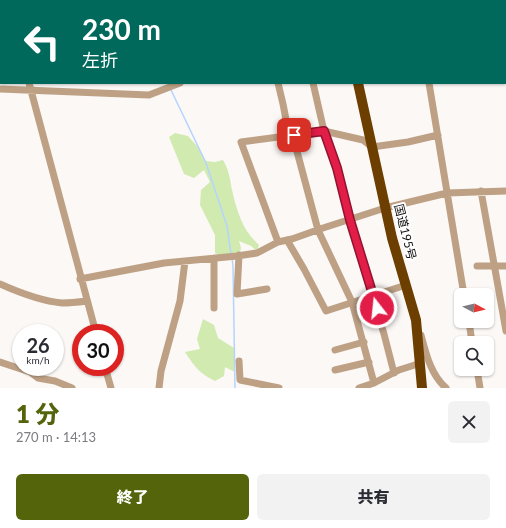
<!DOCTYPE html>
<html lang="ja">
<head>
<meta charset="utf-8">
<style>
	body { margin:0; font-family:Lato,"Noto Sans JP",sans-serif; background:#f2f2f3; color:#2b2b33; height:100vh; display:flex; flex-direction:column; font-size:15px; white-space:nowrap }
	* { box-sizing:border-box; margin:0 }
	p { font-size:13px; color:#7c7c81 }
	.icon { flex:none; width:22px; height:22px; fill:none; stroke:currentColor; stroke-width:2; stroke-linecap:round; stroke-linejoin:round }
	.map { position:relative; height:388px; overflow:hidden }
	.sheet { display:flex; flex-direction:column; background:#fff; flex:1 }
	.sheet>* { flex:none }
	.banner { position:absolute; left:0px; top:0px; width:506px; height:84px; box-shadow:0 1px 3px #0004; background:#00695c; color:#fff; overflow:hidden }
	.needle { width:26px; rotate:97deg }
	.tools { position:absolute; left:454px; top:288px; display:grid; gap:8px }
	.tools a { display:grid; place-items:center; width:40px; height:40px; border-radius:6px; background:#fff; box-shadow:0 1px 3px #0004; font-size:20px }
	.speed { position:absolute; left:12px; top:324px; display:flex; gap:8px; font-size:20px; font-weight:700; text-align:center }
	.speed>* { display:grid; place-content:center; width:52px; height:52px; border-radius:50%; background:#fff; box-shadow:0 1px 3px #0004; line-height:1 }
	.speed small { font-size:10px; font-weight:400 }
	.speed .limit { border:6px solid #d22; background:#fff; color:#111 }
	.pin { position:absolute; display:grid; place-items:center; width:34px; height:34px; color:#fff; margin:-17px; border-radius:8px; box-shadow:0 2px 6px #0006 }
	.me { position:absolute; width:44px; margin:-22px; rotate:344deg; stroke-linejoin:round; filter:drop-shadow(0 0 3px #0008) }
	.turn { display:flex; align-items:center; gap:14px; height:84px; padding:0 16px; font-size:18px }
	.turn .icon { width:52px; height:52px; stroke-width:2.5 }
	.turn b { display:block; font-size:28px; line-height:34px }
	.round { display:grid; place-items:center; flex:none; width:42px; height:42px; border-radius:6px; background:#f2f2f3 }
	.headline { display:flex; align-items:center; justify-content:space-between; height:68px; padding:0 16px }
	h1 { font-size:24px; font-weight:800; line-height:30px; color:#54640a }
	.primary-button { display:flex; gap:8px; margin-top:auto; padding:8px 16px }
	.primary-button a { flex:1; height:46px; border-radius:6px; background:#54640a; color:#fff; font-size:16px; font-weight:800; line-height:46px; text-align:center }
	.primary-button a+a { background:#f2f2f3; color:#2b2b33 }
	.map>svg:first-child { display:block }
	.green { fill:#d1eab0 }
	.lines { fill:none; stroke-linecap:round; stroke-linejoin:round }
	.stream { stroke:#b4d4ff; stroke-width:1.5 }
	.minor { stroke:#bea185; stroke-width:7 }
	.highway { stroke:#6c3f01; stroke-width:10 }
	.route-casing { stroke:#92132f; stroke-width:10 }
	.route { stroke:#e11d48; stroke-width:7 }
	.labels { text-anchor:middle; stroke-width:4; stroke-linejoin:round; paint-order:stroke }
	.street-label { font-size:12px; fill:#100f0e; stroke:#fff }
</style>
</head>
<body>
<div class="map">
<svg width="506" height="388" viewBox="0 0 506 388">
	<rect width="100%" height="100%" fill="#fbf8f6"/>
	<!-- green -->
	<path class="green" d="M 175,133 L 188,136 L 197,146 L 206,161 L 215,162 L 223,160 C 229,170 230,179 232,190 C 237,211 242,230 259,245 L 257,251 L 251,246 L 239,241 L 241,248 L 239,257 L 225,258 L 215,253 L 215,235 L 200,205 L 201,190 L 210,182 L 204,170 L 194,178 L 184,174 L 169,137 Z
		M 203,319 L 214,325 L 218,338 L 234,348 L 235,372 L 225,367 L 224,376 L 215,381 C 200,374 194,366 185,352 L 200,349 L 197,339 Z"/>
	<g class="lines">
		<!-- stream -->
		<path class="stream" d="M 103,0 L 104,1
			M 171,90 L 206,163 L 227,226 L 231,254
			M 232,258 L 233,266 L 235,388"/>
		<!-- minor -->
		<path class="minor" d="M 7,0 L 7,1
			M 115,0 L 116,1
			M 167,0 L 168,1
			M 249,0 L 249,1
			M 302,0 L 303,1
			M 417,0 L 417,1
			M 503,0 L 503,1
			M 184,1 L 186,0
			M 505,16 L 506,25
			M 505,35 L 506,35
			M 29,83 L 96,333
			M 278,83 L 283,104 L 289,135 L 295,144 L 318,230 L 352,302 L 374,383
			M 313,83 L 324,131 L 337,168 L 350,220 L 384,334 L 394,373
			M 429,83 L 464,295
			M 0,89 L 149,95 L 180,83
			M 481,191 L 506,331
			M 287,240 L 304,269 L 326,311 L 406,285
			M 278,242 L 241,142 L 324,131 L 363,140 L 372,147 L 408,142 L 438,135
			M 239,255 L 237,294 L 267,289
			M 477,266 L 506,266
			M 80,279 L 164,263 L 237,256 L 257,253 L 278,242 L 292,239 L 323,228 L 385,208 L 447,193 L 506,191
			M 0,284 C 20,293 40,301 62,303 C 70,303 79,302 87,301
			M 214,308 L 214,258
			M 469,321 L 472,343
			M 421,335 C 426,354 431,375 446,388
			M 335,350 L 364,342
			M 239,361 L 240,380 L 279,388
			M 0,362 L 30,372 L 38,378 L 55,381 L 72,388
			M 105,367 L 111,388
			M 477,369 L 480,388
			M 335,370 L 369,362
			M 159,388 L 161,371 L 180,301 L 185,261
			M 359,388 L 374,383 L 399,370 L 421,363"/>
		<!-- highway -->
		<path class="highway" d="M 340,0 L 340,1
			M 358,83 L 392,238 L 416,320 L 422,388"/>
	</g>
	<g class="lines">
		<!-- route casing -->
		<g class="route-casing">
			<path id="route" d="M 294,135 L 324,131 L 337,168 L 350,220 L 377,308"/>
		</g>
		<!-- route -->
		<use href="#route" class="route"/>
	</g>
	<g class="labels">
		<!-- street labels -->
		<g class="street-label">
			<text transform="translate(405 232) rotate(76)" y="4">国道195号</text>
		</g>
	</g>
</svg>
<div class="tools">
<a><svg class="needle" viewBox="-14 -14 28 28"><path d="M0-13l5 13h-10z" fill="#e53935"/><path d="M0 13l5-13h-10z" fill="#7c7c81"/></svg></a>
<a><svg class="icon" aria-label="search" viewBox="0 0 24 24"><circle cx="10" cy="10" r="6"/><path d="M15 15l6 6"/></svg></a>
</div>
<div class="speed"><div>26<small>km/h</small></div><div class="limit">30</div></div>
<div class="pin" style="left:294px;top:135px;background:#d93025"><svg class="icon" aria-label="arrive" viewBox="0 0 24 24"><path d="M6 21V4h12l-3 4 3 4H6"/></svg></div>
<svg class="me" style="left:377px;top:308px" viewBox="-20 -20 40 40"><circle r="17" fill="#e11d48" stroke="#fff" stroke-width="3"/><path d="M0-11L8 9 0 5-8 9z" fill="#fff"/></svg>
<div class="banner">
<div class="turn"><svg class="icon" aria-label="left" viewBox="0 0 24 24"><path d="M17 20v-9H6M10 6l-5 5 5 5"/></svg><div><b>230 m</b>左折</div></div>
</div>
</div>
<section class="sheet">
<div class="headline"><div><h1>1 分</h1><p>270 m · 14:13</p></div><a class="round"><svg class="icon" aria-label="close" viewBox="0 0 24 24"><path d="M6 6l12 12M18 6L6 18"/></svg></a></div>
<div class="primary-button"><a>終了</a><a>共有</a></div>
</section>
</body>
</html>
